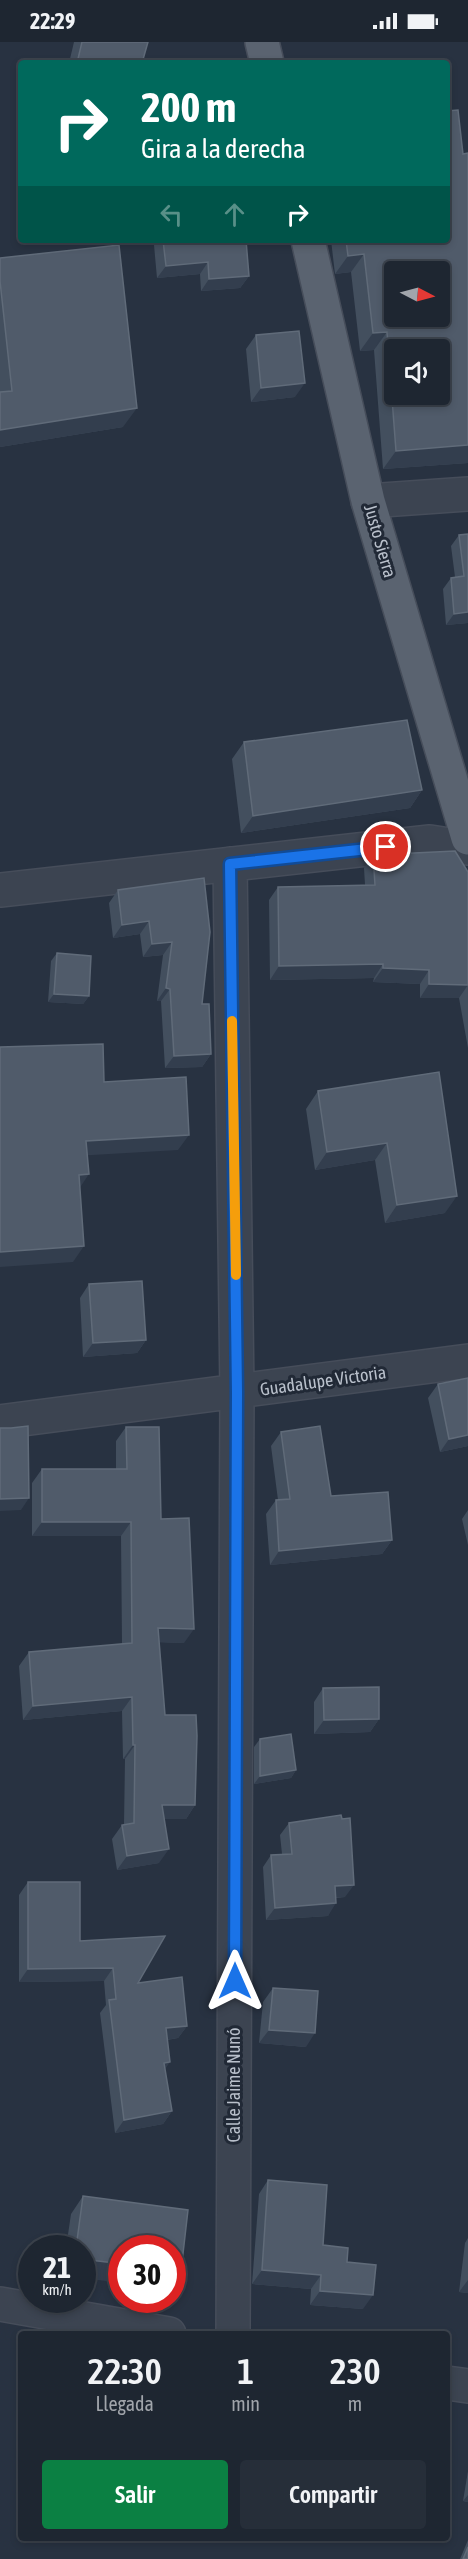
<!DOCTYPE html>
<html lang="es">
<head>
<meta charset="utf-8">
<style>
	body { margin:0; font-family:"Asap Condensed",sans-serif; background:#262e39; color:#f1f3f6; height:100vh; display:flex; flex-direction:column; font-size:22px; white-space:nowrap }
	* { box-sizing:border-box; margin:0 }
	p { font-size:20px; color:#a1a5ab }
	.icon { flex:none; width:33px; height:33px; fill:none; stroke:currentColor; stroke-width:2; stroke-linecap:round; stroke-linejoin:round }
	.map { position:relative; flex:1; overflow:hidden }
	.side { position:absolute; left:18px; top:2289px; width:432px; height:210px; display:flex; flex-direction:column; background:#1e2631; border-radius:6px; box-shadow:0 3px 9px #0003,0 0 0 2px #3c434d }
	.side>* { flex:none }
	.hud { position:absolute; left:18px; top:18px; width:432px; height:183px; border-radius:6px; box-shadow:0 3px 9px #0003,0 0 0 2px #3c434d; background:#00695c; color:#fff; overflow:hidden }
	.needle { width:39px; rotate:96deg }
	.buttons { position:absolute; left:384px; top:219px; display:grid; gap:12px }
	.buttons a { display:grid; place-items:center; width:66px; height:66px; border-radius:6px; background:#1e2631; box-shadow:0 3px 9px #0003,0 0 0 2px #3c434d; font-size:30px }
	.speed { position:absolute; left:18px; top:2193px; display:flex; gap:12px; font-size:30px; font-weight:700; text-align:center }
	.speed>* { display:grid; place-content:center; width:78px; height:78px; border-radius:50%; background:#1e2631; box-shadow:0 3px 9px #0003,0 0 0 2px #3c434d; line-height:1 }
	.speed small { font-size:15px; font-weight:400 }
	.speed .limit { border:9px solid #d22; background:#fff; color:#111 }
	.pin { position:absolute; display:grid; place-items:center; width:51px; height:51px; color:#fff; margin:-26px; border:3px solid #fff; border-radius:50%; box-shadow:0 2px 6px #0007 }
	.me { position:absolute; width:66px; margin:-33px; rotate:0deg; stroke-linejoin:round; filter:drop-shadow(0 0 4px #0008) }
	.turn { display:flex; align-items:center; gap:21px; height:126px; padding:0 24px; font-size:27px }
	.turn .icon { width:78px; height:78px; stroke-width:2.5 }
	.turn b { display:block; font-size:42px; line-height:51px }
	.lanes { display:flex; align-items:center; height:57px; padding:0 24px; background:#0003; justify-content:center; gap:30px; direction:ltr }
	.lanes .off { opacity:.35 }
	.eta { display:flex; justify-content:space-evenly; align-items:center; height:102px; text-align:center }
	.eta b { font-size:36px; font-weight:600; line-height:42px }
	.primary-button { display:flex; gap:12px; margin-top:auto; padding:12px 24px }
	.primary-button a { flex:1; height:69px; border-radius:6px; background:#0b8043; color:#fff; font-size:24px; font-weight:600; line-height:69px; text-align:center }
	.primary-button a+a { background:#262e39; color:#f1f3f6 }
	.status { display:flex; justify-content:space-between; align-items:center; height:42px; padding:0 30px; background:#1e2631; direction:ltr }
	.status svg { height:16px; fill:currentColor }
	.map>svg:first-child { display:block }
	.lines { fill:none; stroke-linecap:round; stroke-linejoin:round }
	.minor-casing { stroke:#464d5a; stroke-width:36 }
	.major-casing { stroke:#464d5a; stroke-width:36 }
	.minor { stroke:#3c4451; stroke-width:33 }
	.major { stroke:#5a6370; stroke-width:33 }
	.wall { fill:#434f5e }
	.shaded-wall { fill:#333e4e }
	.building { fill:#505b6a; stroke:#606b79; stroke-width:1.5; fill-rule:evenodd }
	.route-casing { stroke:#114b97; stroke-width:15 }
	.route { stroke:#1a73e8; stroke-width:10 }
	.slow { stroke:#f59e0b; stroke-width:10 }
	.labels { text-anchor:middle; stroke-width:6; stroke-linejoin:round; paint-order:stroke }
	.street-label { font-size:18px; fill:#b9c0cb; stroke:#212936 }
</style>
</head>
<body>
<div class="status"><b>22:29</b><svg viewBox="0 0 49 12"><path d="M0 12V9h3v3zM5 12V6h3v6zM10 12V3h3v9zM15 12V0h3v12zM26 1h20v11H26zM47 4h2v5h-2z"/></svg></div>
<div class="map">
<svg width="468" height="2517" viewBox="0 0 468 2517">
	<rect width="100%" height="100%" fill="#283241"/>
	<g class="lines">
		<!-- minor casing -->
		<g class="minor-casing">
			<path id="minor" d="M 368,459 L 468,452
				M 230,822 L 237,1350 L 233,2292
				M 0,848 L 430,800 L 468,806
				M 0,1380 L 468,1319
				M 0,2262 L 169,2292
				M 447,2341 L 468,2344"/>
		</g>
		<!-- major casing -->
		<g class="major-casing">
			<path id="major" d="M 262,0 L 267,21
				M 308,198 L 368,459 L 468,796"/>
		</g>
		<!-- minor -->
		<use href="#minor" class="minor"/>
		<!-- major -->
		<use href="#major" class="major"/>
	</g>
	<!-- wall -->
	<path class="wall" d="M 74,0 L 148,0 L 142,21 L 69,21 Z
		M 157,198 L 246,198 L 249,234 L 240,246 L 201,249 L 200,232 L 157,236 L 154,203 Z
		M 331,198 L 447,198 L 468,421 L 383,427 L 374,308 L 360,309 L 351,230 L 335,232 Z
		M 0,216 L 123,385 L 0,405 Z
		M 256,293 L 295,355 L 251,360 L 246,307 Z
		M 468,492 L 468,581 L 446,583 L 443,547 L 451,536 L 455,535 L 451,504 L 459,493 Z
		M 244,700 L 422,748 L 410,766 L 241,791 L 232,717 Z
		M 373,813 L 468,830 L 468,1006 L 459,956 L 420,956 L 420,942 L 373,940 L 374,936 L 270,938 L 269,858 L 278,845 L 365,843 L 364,826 Z
		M 204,836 L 202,962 L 211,1012 L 202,1025 L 165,1026 L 161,959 L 157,959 L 163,913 L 143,915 L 140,892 L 113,896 L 109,861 L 118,848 Z
		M 57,911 L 89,954 L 83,962 L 48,960 L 51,919 Z
		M 439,1030 L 445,1171 L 385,1181 L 375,1118 L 315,1128 L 306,1067 L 318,1049 Z
		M 89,1242 L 146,1298 L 137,1311 L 83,1315 L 80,1256 Z
		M 468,1336 L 468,1404 L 440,1410 L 428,1356 L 438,1342 Z
		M 126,1385 L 161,1477 L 184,1601 L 159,1600 L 165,1673 L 195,1763 L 186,1777 L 164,1777 L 159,1821 L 117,1828 L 112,1797 L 122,1783 L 124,1783 L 125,1717 L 123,1717 L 122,1669 L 23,1678 L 19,1624 L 29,1610 L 122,1602 L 121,1494 L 32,1494 L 32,1441 L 42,1427 L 116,1427 L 116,1399 Z
		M 281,1390 L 331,1454 L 392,1498 L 382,1512 L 270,1523 L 266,1472 L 276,1458 L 278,1458 L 271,1404 Z
		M 468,1468 L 468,1503 L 462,1477 Z
		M 323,1646 L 379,1677 L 370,1690 L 314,1692 L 314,1660 Z
		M 260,1697 L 296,1728 L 291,1736 L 254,1742 L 254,1705 Z
		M 289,1781 L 345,1855 L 336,1856 L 328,1874 L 266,1878 L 263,1825 L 271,1813 L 282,1812 L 280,1793 Z
		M 28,1840 L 80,1899 L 138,1941 L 187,1984 L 178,1996 L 167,1998 L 165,2028 L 172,2069 L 163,2082 L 115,2091 L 100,1971 L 106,1963 L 104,1939 L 19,1940 L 19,1853 Z
		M 273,1946 L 306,2005 L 259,2001 L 263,1960 Z
		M 268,2138 L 323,2203 L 347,2220 L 363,2267 L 310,2263 L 311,2247 L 252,2242 L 259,2152 Z
		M 83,2154 L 82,2206 L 66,2206 L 71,2172 Z
		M 468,2196 L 468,2251 L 459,2250 L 465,2201 Z
		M 468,2429 L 468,2460 L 463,2459 Z
		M 468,2498 L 468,2517 L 460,2517 Z"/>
	<!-- shaded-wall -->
	<path class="shaded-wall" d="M 364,212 L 351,230 L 335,232 L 348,214 Z
		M 208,220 L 200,232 L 157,236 L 166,224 Z
		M 249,234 L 240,246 L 201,249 L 209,237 Z
		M 387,290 L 374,308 L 360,309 L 373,291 Z
		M 305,341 L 295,355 L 251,360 L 261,346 Z
		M 137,366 L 123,385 L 0,405 L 0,388 Z
		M 468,403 L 468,421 L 383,427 L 396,409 Z
		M 468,570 L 468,581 L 446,583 L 454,572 Z
		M 422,748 L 410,766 L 241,791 L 253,774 Z
		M 149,879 L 140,892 L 113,896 L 122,883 Z
		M 172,900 L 163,913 L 143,915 L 152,902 Z
		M 383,922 L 374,936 L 270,938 L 279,924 Z
		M 383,926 L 429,928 L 420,942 L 373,940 Z
		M 429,942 L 468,943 L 459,956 L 420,956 Z
		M 166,946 L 170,947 L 161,959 L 157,959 Z
		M 54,952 L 89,954 L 83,962 L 48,960 Z
		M 211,1012 L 202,1025 L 165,1026 L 174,1014 Z
		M 189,1093 L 178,1108 L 75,1114 L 86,1099 Z
		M 387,1101 L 375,1118 L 315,1128 L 327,1110 Z
		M 89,1132 L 79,1147 L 79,1133 Z
		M 457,1154 L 445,1171 L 385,1181 L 397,1163 Z
		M 84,1204 L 73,1220 L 0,1225 L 0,1210 Z
		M 146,1298 L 137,1311 L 83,1315 L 93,1301 Z
		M 468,1393 L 468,1404 L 440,1410 L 449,1397 Z
		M 29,1456 L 21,1468 L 0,1469 L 0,1457 Z
		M 42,1480 L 131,1480 L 121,1494 L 32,1494 Z
		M 392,1498 L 382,1512 L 270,1523 L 279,1509 Z
		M 158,1586 L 194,1587 L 184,1601 L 148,1600 Z
		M 132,1655 L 122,1669 L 23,1678 L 33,1664 Z
		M 379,1677 L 370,1690 L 314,1692 L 324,1678 Z
		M 133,1703 L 135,1703 L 125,1717 L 123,1717 Z
		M 296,1728 L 291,1736 L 254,1742 L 260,1734 Z
		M 162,1763 L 195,1763 L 186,1777 L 152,1777 Z
		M 169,1807 L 159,1821 L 117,1828 L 127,1814 Z
		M 354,1843 L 345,1855 L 326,1856 L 335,1844 Z
		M 336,1861 L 328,1874 L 266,1878 L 275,1866 Z
		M 113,1926 L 104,1939 L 19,1940 L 28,1927 Z
		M 187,1984 L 178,1996 L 157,1999 L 166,1986 Z
		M 269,1988 L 315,1991 L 306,2005 L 259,2001 Z
		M 170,2020 L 161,2033 L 164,2021 Z
		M 172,2069 L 163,2082 L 115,2091 L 124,2078 Z
		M 82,2217 L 122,2222 L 122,2241 L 82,2236 Z
		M 172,2228 L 181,2229 L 172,2241 Z
		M 262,2228 L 321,2233 L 311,2247 L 252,2242 Z
		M 468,2238 L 468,2251 L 459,2250 Z
		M 320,2249 L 373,2253 L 363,2267 L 310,2263 Z
		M 468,2453 L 468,2460 L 463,2459 Z"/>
	<!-- building -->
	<path class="building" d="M 82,0 L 148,0 L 142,21 L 77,21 Z
		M 458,68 L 463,112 L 468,111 L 468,403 L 396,409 L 387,290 L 373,291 L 364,212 L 348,214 L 346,198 L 447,198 L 447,69 ZM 394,230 L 440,230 L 440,274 L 394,274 ZM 394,308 L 440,308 L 440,352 L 394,352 Z
		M 163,198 L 246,198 L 249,234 L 209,237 L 208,220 L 166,224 Z
		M 119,203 L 137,366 L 0,388 L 0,350 L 12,349 L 0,239 L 0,216 Z
		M 299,289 L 305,341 L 261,346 L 256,293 Z
		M 468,492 L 468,570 L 454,572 L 451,536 L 464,534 L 459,493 Z
		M 407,678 L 422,748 L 253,774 L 244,700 Z
		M 455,809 L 468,830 L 468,943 L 429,942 L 429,928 L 383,926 L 383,922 L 279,924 L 278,845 L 375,843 L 373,813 Z
		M 204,836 L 210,890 L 202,962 L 209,962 L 211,1012 L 174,1014 L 170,947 L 166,946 L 172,900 L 152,902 L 149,879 L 122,883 L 118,848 Z
		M 57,911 L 91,914 L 89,954 L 54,952 Z
		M 103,1002 L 104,1040 L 186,1035 L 189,1093 L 86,1099 L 89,1132 L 79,1133 L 84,1204 L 0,1210 L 0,1005 Z
		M 439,1030 L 457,1154 L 397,1163 L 387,1101 L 327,1110 L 318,1049 Z
		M 142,1239 L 146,1298 L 93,1301 L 89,1242 Z
		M 468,1336 L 468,1393 L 449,1397 L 438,1342 Z
		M 28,1384 L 29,1456 L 0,1457 L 0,1386 L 11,1386 Z
		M 320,1384 L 331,1454 L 388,1450 L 392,1498 L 279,1509 L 276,1458 L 290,1457 L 281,1390 Z
		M 126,1385 L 159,1385 L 161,1477 L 189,1476 L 194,1587 L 158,1586 L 165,1673 L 196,1673 L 197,1694 L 195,1763 L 162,1763 L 169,1807 L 127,1814 L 122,1783 L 134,1781 L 135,1703 L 133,1703 L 132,1655 L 33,1664 L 29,1610 L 132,1601 L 131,1480 L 42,1480 L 42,1427 L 127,1427 Z
		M 379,1645 L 379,1677 L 324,1678 L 323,1646 Z
		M 291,1692 L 296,1728 L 260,1734 L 260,1697 Z
		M 341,1773 L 342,1777 L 350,1776 L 354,1843 L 335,1844 L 336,1861 L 275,1866 L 271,1813 L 292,1812 L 289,1781 Z
		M 28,1840 L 80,1840 L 80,1899 L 165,1894 L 138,1941 L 182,1935 L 187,1984 L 166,1986 L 170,2020 L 164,2021 L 172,2069 L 124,2078 L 109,1958 L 116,1957 L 113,1926 L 28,1927 Z
		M 273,1946 L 318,1949 L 315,1991 L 269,1988 Z
		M 268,2138 L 327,2143 L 323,2203 L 348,2206 L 347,2220 L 376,2223 L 373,2253 L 320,2249 L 321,2233 L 262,2228 Z
		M 83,2154 L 188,2168 L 181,2229 L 172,2228 L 172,2206 L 122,2206 L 122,2222 L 82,2217 L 82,2206 L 76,2206 Z
		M 468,2505 L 468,2517 L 463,2517 Z"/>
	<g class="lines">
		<!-- route casing -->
		<g class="route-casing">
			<path id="route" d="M 235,1939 L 237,1350 L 230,822 L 386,805"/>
		</g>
		<!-- route -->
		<use href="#route" class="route"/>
		<!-- slow -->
		<path class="slow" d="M 232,979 L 236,1233"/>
	</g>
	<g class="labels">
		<!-- street labels -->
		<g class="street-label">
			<text transform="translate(380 499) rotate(74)" y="6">Justo Sierra</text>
			<text transform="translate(323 1339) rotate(-8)" y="6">Guadalupe Victoria</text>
			<text transform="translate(234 2043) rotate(-90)" y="6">Calle Jaime Nunó</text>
		</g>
	</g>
</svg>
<div class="buttons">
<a><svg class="needle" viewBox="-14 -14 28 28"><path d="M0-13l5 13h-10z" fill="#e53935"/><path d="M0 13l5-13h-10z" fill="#a1a5ab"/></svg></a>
<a><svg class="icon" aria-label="sound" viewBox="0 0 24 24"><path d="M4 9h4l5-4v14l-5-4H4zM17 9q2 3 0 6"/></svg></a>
</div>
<div class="speed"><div>21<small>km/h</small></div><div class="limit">30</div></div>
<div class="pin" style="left:386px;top:805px;background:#d93025"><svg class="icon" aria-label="arrive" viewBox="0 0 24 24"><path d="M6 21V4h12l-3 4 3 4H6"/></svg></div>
<svg class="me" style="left:235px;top:1939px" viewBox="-20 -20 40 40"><path d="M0-17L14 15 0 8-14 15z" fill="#1a73e8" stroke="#fff" stroke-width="4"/></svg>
<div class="hud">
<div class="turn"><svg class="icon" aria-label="right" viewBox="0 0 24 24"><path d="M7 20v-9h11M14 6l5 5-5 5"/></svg><div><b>200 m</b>Gira a la derecha</div></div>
<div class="lanes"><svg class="icon off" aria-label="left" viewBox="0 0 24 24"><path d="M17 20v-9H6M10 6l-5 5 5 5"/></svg><svg class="icon off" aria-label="ahead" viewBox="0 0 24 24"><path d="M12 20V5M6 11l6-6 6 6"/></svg><svg class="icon" aria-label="right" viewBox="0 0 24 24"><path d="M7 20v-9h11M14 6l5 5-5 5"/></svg></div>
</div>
<section class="side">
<div class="eta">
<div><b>22:30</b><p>Llegada</p></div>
<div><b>1</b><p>min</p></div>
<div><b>230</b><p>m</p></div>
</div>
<div class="primary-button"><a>Salir</a><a>Compartir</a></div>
</section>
</div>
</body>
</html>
